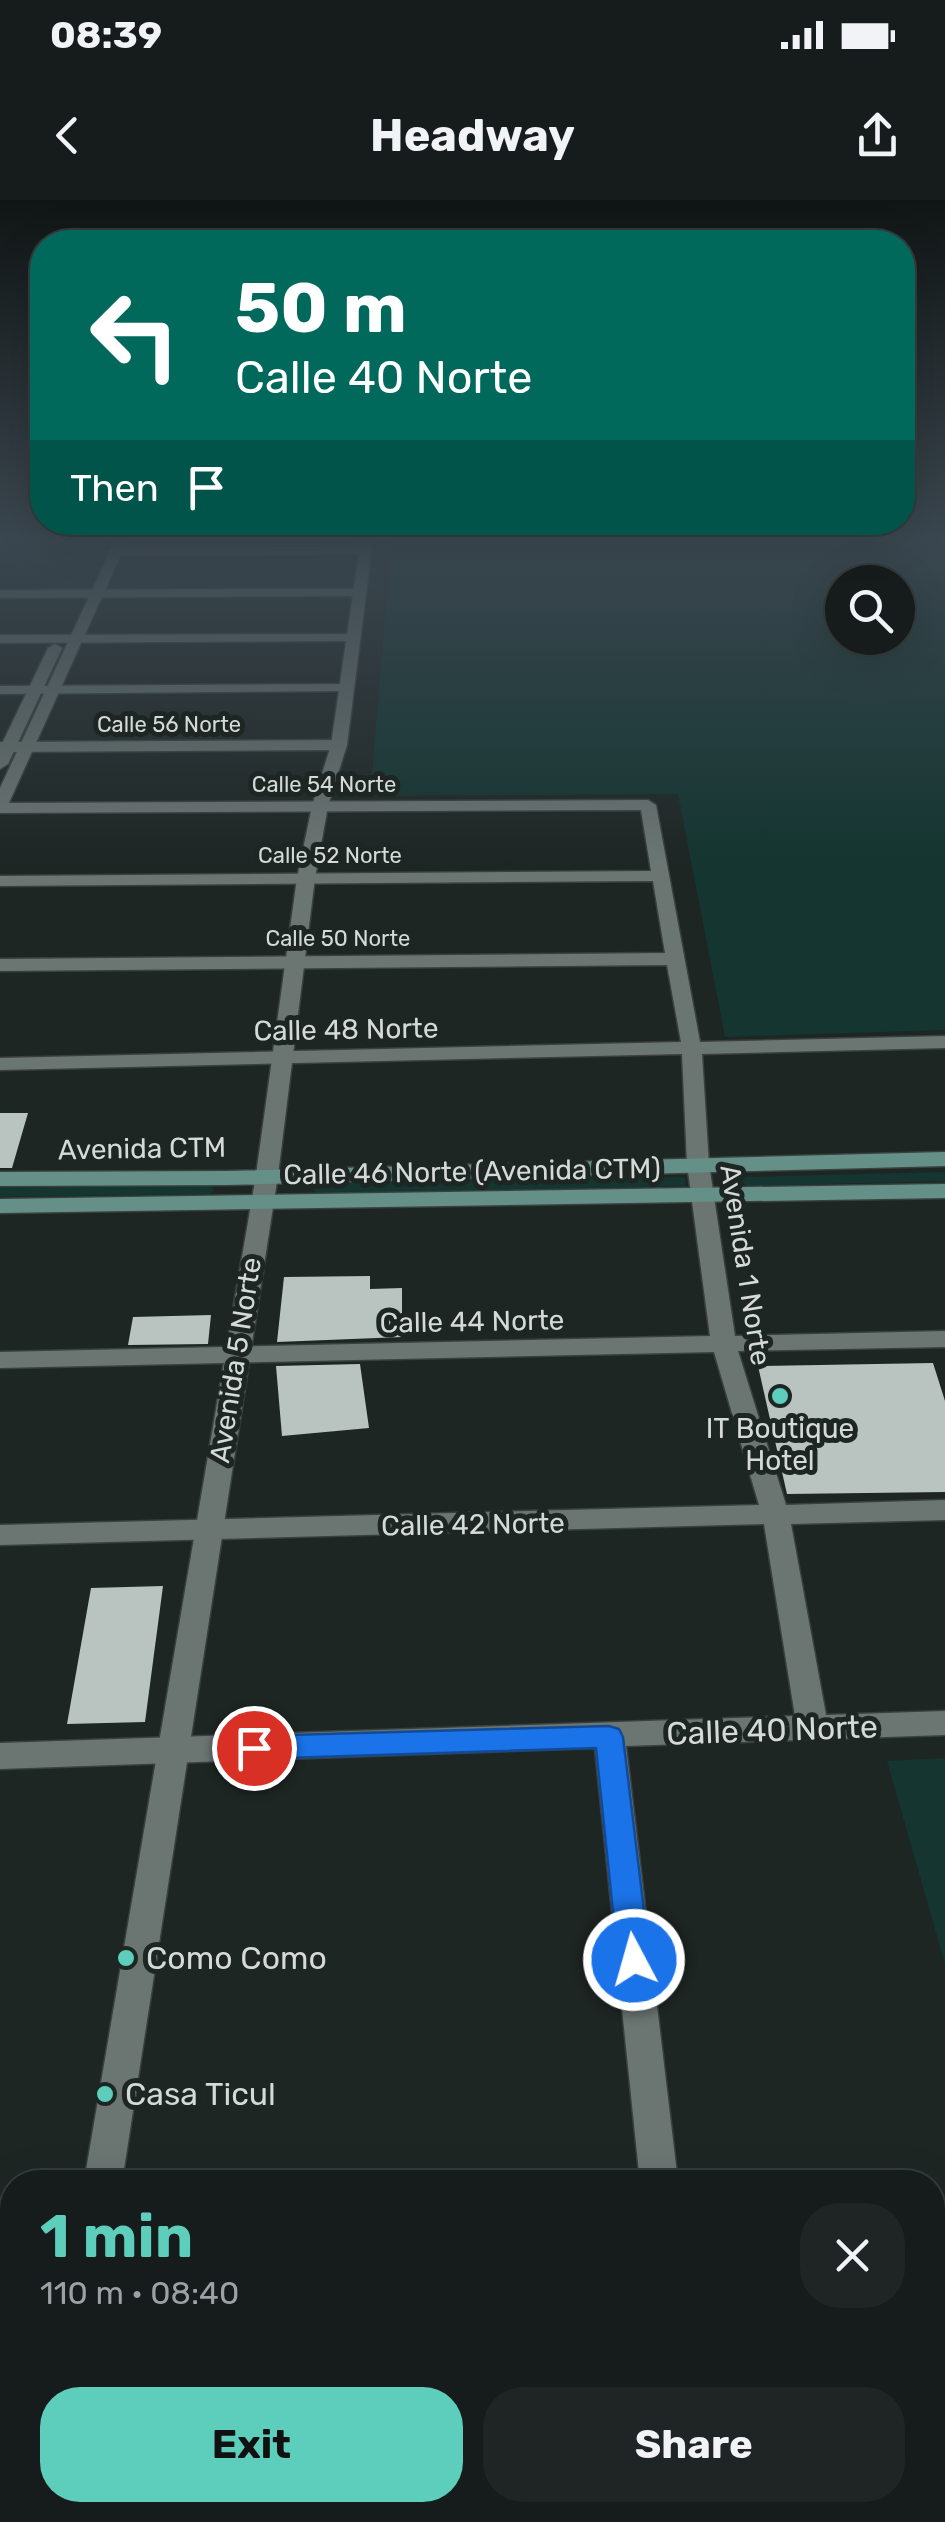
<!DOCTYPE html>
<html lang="en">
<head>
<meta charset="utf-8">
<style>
	body { margin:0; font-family:Rubik,sans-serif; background:#1f2524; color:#f1f3f6; height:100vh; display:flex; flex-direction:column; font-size:38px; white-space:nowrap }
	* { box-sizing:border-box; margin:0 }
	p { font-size:32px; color:#9ea1a3 }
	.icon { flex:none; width:55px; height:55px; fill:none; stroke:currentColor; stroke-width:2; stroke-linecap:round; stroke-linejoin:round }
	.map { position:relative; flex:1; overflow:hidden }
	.panel { position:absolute; left:0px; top:1970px; width:945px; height:352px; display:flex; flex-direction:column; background:#161c1b; border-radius:40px 40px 0 0; box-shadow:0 10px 40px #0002,0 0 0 2px #353a3a }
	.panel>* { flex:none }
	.banner { position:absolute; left:30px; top:30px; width:885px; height:305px; border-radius:40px; box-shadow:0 10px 40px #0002,0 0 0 2px #353a3a; background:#00695c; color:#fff; overflow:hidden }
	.fabs { position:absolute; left:825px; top:365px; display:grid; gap:20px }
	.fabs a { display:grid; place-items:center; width:90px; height:90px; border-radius:50%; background:#161c1b; box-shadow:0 10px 40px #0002,0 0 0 2px #353a3a; font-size:50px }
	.pin { position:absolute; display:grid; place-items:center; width:85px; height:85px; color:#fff; margin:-42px; border:5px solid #fff; border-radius:50%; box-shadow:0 2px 10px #0007 }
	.me { position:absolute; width:110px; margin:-55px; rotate:354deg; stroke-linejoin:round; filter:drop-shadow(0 0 8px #0008) }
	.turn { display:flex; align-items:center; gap:35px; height:210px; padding:0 40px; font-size:45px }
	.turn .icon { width:130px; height:130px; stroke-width:2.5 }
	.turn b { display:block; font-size:70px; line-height:85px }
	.then { display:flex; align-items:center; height:95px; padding:0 40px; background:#0003; gap:20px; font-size:38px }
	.round { display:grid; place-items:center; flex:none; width:105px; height:105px; border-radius:40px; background:#1f2524 }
	.headline { display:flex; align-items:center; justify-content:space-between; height:170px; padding:0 40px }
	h1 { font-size:60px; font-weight:700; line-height:75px; color:#5ccebb }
	.button { display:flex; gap:20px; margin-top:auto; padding:20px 40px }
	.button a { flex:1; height:115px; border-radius:40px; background:#5ccebb; color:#111; font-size:40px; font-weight:700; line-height:115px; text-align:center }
	.button a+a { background:#1f2524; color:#f1f3f6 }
	.status { display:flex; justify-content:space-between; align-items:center; height:70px; padding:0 50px; background:#161c1b; direction:ltr }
	.status svg { height:28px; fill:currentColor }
	header { display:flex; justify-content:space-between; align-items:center; height:130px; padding:0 40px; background:#161c1b; font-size:45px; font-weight:700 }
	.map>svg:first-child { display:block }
	.green { fill:#143530; fill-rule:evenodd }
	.building { fill:#b9c4c1 }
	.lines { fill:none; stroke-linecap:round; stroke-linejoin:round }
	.pedestrian-casing { stroke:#39403e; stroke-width:3 }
	.minor-casing { stroke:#39403e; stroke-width:3 }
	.tertiary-casing { stroke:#39403e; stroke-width:3 }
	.secondary-casing { stroke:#39403e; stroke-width:3 }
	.pedestrian { fill:#6b7572; fill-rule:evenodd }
	.minor { fill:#6b7572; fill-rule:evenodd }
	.tertiary { fill:#6b7572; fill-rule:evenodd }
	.secondary { fill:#659088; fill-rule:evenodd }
	.route { fill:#1a73e8; stroke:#114b97; stroke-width:2.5 }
	.poi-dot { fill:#5ccebb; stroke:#1e2624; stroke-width:4 }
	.labels { text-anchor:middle; stroke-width:10; stroke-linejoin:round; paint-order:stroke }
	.far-street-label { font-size:22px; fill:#d5dad9; stroke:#1e2624 }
	.street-label { font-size:28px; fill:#d5dad9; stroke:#1e2624 }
	.poi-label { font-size:28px; fill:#d5dad9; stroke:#1e2624 }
	.near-street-label { font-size:32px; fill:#d5dad9; stroke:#1e2624 }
	.near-poi-label { font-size:32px; fill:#d5dad9; stroke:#1e2624; text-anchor:start }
</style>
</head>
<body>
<div class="status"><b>08:39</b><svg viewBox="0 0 49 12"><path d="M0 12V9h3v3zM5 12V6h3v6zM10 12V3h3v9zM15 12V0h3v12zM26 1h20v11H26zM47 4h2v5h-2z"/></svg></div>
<header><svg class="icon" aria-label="back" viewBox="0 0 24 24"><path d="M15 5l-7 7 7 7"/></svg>Headway<svg class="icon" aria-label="share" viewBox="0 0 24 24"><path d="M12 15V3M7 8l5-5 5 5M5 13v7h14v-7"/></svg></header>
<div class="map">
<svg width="945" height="2322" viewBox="0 0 945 2322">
	<rect width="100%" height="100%" fill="#1e2624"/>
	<!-- green -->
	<path class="green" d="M 392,339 L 945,339 L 945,830 L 725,837 L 678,594 L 370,596 ZM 898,382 L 898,438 L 842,438 L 842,382 Z
		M 945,972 L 945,981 L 748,986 L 741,982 L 746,977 Z
		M 680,977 L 685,978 L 685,986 L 317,995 L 314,989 L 317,984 Z
		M 210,985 L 214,990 L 210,994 L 0,997 L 0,988 Z
		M 945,1558 L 945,1764 L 887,1561 Z"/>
	<!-- building -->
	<path class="building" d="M 0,913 L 28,913 L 12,968 L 0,968 Z
		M 370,1076 L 370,1089 L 402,1088 L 402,1137 L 277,1142 L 284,1077 Z
		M 211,1115 L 208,1144 L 128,1145 L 133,1117 Z
		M 933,1163 L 945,1201 L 945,1292 L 787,1294 L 758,1166 Z
		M 360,1164 L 369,1228 L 282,1236 L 276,1166 Z
		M 163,1386 L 145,1522 L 67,1524 L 91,1388 Z"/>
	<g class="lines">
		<!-- pedestrian casing -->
		<g class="pedestrian-casing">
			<path id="pedestrian" d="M 361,339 L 373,339 L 347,545 L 328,606 L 315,678 L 278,975 L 122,1982 L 84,1982 L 256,975 L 297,678 L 312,606 L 331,545 Z
				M 27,2310 L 71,2310 L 69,2322 L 25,2322 Z"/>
		</g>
		<!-- minor casing -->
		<g class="minor-casing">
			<path id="minor" d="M 365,347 L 369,354 L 116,356 L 110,352 L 116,348 Z
				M 365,389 L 360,396 L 0,398 L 0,390 Z
				M 359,434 L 361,437 L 354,441 L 0,443 L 0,435 Z
				M 351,484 L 353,487 L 346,491 L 0,494 L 0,486 Z
				M 0,542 L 339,540 L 347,545 L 339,550 L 0,552 Z
				M 648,600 L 656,605 L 700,842 L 945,836 L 945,848 L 702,854 L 709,964 L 735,1136 L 945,1131 L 945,1147 L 738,1151 L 786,1305 L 945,1300 L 945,1320 L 791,1324 L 826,1515 L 945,1511 L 945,1535 L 626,1546 L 678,1982 L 640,1982 L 595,1548 L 0,1569 L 0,1543 L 795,1516 L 764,1324 L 0,1345 L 0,1325 L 759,1305 L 714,1152 L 0,1168 L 0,1152 L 710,1136 L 687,964 L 682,854 L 0,870 L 0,858 L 681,842 L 667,765 L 0,771 L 0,759 L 665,753 L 653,681 L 0,686 L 0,676 L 651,671 L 641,610 L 0,613 L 0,603 Z
				M 674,2310 L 718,2310 L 719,2322 L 675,2322 Z"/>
		</g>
		<!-- tertiary casing -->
		<g class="tertiary-casing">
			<path id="tertiary" d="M 116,339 L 128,339 L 8,605 L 0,610 L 0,588 Z
				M 55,444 L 62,448 L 8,564 L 0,569 L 0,548 L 48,448 Z"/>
		</g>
		<!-- secondary casing -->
		<g class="secondary-casing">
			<path id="secondary" d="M 945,952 L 945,966 L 227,985 L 0,986 L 0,972 L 227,971 Z
				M 945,984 L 945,998 L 0,1013 L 0,999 Z"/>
		</g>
		<!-- pedestrian -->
		<use href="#pedestrian" class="pedestrian"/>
		<!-- minor -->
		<use href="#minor" class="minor"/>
		<!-- tertiary -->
		<use href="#tertiary" class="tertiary"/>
		<!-- secondary -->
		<use href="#secondary" class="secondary"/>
	</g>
	<!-- sky -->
	<linearGradient id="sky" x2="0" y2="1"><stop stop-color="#101514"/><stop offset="0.51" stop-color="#3b4750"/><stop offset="1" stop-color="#3b4750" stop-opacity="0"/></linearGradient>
	<rect width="945" height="664" fill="url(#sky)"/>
	<!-- route -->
	<path class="route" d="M 609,1526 L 619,1529 L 623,1537 L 650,1760 L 645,1770 L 634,1774 L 623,1770 L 618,1760 L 596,1548 L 254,1559 L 244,1555 L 240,1548 L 244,1540 L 254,1536 Z"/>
	<!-- markers -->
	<g class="poi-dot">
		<circle cx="780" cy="1196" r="10"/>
		<circle cx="126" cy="1758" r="10"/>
		<circle cx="105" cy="1894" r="10"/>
	</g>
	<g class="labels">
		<!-- far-street labels -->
		<g class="far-street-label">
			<text x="169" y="532">Calle 56 Norte</text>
			<text x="324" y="592">Calle 54 Norte</text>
			<text x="330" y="663">Calle 52 Norte</text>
			<text x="338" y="746">Calle 50 Norte</text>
		</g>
		<!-- street labels -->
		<g class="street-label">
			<text transform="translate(346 829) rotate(-1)" y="10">Calle 48 Norte</text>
			<text transform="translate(142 948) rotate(-1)" y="10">Avenida CTM</text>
			<text transform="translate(472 971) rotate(-1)" y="10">Calle 46 Norte (Avenida CTM)</text>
			<text transform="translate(746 1065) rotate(81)" y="10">Avenida 1 Norte</text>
			<text transform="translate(472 1121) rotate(-1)" y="10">Calle 44 Norte</text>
			<text transform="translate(235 1160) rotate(-81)" y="10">Avenida 5 Norte</text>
			<text transform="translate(473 1324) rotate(-1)" y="10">Calle 42 Norte</text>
		</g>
		<!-- poi labels -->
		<g class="poi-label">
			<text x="780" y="1238">IT Boutique<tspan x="780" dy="32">Hotel</tspan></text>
		</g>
		<!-- near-street labels -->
		<g class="near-street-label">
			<text transform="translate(772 1530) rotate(-2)" y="11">Calle 40 Norte</text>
		</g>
		<!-- near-poi labels -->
		<g class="near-poi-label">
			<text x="146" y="1769">Como Como</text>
			<text x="125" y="1905">Casa Ticul</text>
		</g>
	</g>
</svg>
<div class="fabs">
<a><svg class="icon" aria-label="search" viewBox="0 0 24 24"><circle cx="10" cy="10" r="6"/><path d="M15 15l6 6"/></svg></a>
</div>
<div class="pin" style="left:254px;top:1548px;background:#d93025"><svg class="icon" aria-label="arrive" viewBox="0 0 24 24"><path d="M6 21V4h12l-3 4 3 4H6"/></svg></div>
<svg class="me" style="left:634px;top:1760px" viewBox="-20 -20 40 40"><circle r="17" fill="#1a73e8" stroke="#fff" stroke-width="3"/><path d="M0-11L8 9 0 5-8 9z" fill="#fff"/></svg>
<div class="banner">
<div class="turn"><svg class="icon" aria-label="left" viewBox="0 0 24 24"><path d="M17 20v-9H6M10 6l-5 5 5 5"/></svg><div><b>50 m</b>Calle 40 Norte</div></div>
<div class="then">Then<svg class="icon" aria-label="arrive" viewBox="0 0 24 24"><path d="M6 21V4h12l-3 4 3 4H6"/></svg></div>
</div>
<section class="panel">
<div class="headline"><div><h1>1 min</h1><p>110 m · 08:40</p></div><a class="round"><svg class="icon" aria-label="close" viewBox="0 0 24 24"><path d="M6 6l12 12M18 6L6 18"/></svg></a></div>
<div class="button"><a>Exit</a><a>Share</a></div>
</section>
</div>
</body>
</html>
